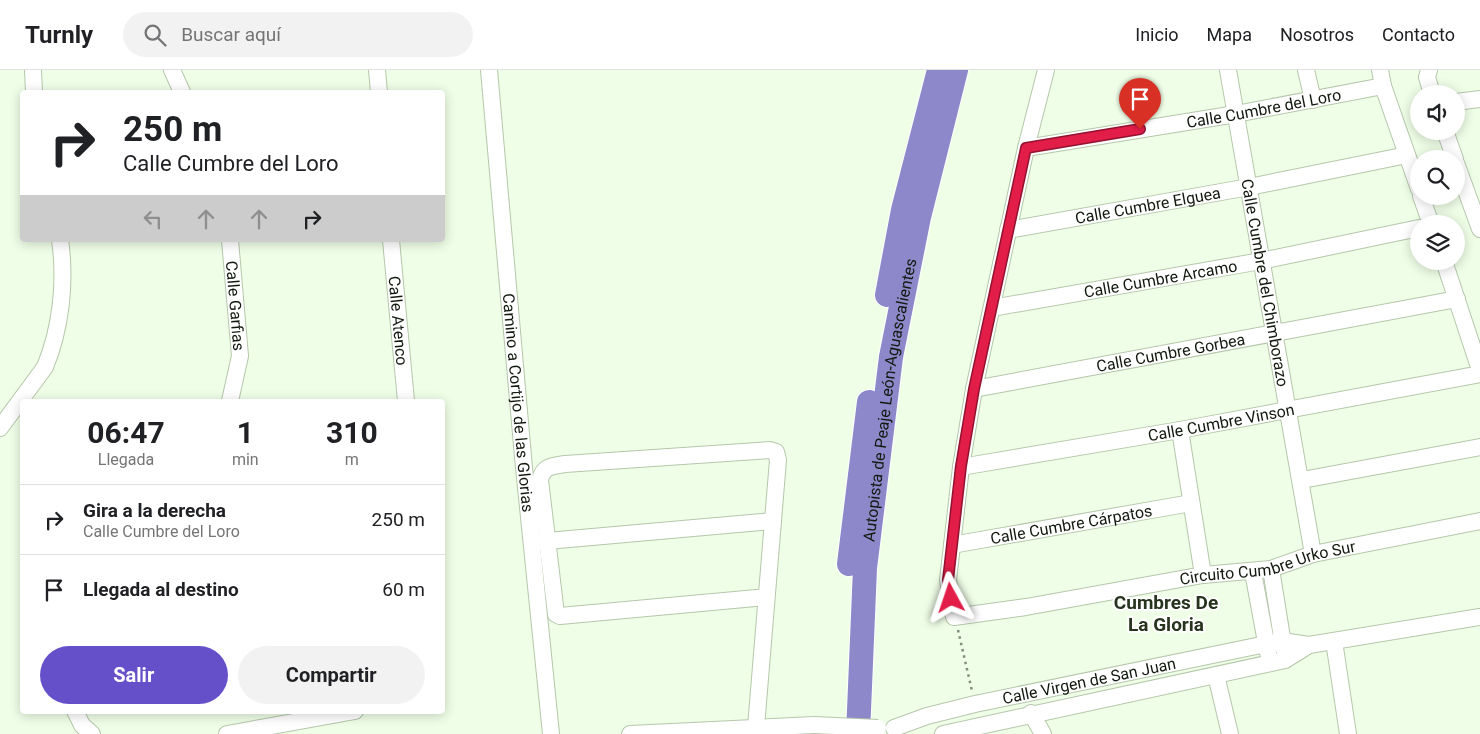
<!DOCTYPE html>
<html lang="es">
<head>
<meta charset="utf-8">
<style>
	body { margin:0; font-family:Roboto,sans-serif; background:#f2f2f2; color:#202124; height:100vh; display:flex; flex-direction:column; font-size:19px; white-space:nowrap }
	* { box-sizing:border-box; margin:0 }
	p { font-size:16px; color:#757577 }
	.icon { flex:none; width:28px; height:28px; fill:none; stroke:currentColor; stroke-width:2; stroke-linecap:round; stroke-linejoin:round }
	.map { position:relative; flex:1; overflow:hidden }
	.drawer { position:absolute; left:20px; top:329px; width:425px; height:315px; display:flex; flex-direction:column; background:#fff; border-radius:5px; box-shadow:0 2px 12px #0003 }
	.drawer>* { flex:none }
	.hud { position:absolute; left:20px; top:20px; width:425px; height:152px; border-radius:5px; box-shadow:0 2px 12px #0003; background:#fff; color:#202124; overflow:hidden }
	.buttons { position:absolute; left:1410px; top:15px; display:grid; gap:10px }
	.buttons a { display:grid; place-items:center; width:55px; height:55px; border-radius:50%; background:#fff; box-shadow:0 2px 12px #0003; font-size:25px }
	.pin { position:absolute; display:grid; place-items:center; width:42px; height:42px; color:#fff; margin:-51px -21px; border-radius:50% 50% 50% 0; rotate:-45deg; box-shadow:0 0 5px #0007 }
	.pin .icon { rotate:45deg }
	.me { position:absolute; width:55px; margin:-28px; rotate:355deg; stroke-linejoin:round; filter:drop-shadow(0 0 4px #0008) }
	.turn { display:flex; align-items:center; gap:18px; height:105px; padding:0 20px; font-size:22px }
	.turn .icon { width:65px; height:65px; stroke-width:2.5 }
	.turn b { display:block; font-size:35px; line-height:42px }
	.lanes { display:flex; align-items:center; height:48px; padding:0 20px; background:#0003; justify-content:center; gap:25px; direction:ltr }
	.lanes .off { opacity:.35 }
	.eta { display:flex; justify-content:space-evenly; align-items:center; height:85px; text-align:center }
	.eta b { font-size:30px; font-weight:700; line-height:35px }
	.primary-button { display:flex; gap:10px; margin-top:auto; padding:10px 20px }
	.primary-button a { flex:1; height:58px; border-radius:30px; background:#6650c9; color:#fff; font-size:20px; font-weight:700; line-height:58px; text-align:center }
	.primary-button a+a { background:#f2f2f2; color:#202124 }
	ul { padding:0; list-style:none }
	li { display:flex; align-items:center; gap:15px; height:70px; padding:0 20px; border-top:1px solid #e0e0e0 }
	li div { flex:1 }
	li b { display:block; font-size:19px }
	li em { font-style:normal }
	header { display:flex; align-items:center; gap:30px; box-sizing:border-box; height:70px; padding:0 25px; background:#fff; border-bottom:1px solid #e0e0e0 }
	header strong { font-size:24px }
	nav { display:flex; gap:28px; margin-inline-start:auto; font-size:18px }
	.search { width:350px; height:45px; background:#f2f2f2; display:flex; align-items:center; gap:12px; box-sizing:border-box; padding:0 18px; border-radius:28px; color:#757577; font-size:19px }
	.map>svg:first-child { display:block }
	.lines { fill:none; stroke-linecap:round; stroke-linejoin:round }
	.minor-casing { stroke:#b5c7ab; stroke-width:18 }
	.highway-casing { stroke:#fff; stroke-width:26 }
	.path { stroke:#838e7d; stroke-width:2.5; stroke-dasharray:2.5 4; stroke-linecap:butt }
	.minor { stroke:#fff; stroke-width:16 }
	.highway { stroke:#8d88ca; stroke-width:24 }
	.minor-bridge-casing { stroke:#b5c7ab; stroke-width:18; stroke-linecap:butt }
	.minor-bridge { stroke:#fff; stroke-width:16 }
	.route-casing { stroke:#92132f; stroke-width:12 }
	.route { stroke:#e11d48; stroke-width:9 }
	.labels { text-anchor:middle; stroke-width:4; stroke-linejoin:round; paint-order:stroke }
	.street-label { font-size:16px; fill:#12190f; stroke:#fff }
	.quarter-label { font-size:19px; font-weight:bold; fill:#26341e; stroke:#fff }
</style>
</head>
<body>
<header>
<strong>Turnly</strong>
<div class="search"><svg class="icon" aria-label="search" viewBox="0 0 24 24"><circle cx="10" cy="10" r="6"/><path d="M15 15l6 6"/></svg>Buscar aquí</div>
<nav><a>Inicio</a><a>Mapa</a><a>Nosotros</a><a>Contacto</a></nav>
</header>
<div class="map">
<svg width="1480" height="664" viewBox="0 0 1480 664">
	<rect width="100%" height="100%" fill="#effee7"/>
	<g class="lines">
		<!-- minor casing -->
		<g class="minor-casing">
			<g id="minor">
				<path d="M 33,0 L 34,22"/>
				<path d="M 172,0 L 182,22"/>
				<path d="M 377,0 L 379,22"/>
				<path id="s1" d="M 489,0 L 524,398 L 551,664"/>
				<path id="s2" d="M 1046,0 L 1026,78 L 974,319 L 961,397 L 948,510 L 954,547 L 1026,537 L 1203,505 L 1271,499 L 1313,484 L 1480,451"/>
				<path id="s3" d="M 1228,0 L 1313,484"/>
				<path d="M 1306,0 L 1313,30"/>
				<path d="M 1380,0 L 1383,16 L 1419,119"/>
				<path d="M 1429,0 L 1427,7 L 1432,24"/>
				<path d="M 1456,32 L 1480,29"/>
				<path d="M 1445,61 L 1455,89"/>
				<path id="s4" d="M 1026,78 L 1236,44 L 1383,16"/>
				<path d="M 1456,93 L 1480,159"/>
				<path d="M 1421,126 L 1431,154"/>
				<path id="s5" d="M 1008,160 L 1249,117 L 1407,85"/>
				<path id="s6" d="M 230,170 L 240,286 L 230,331"/>
				<path id="s7" d="M 391,170 L 406,331"/>
				<path d="M 1444,191 L 1480,300"/>
				<path id="s8" d="M 992,238 L 1261,191 L 1419,158"/>
				<path id="s9" d="M 974,319 L 1457,229"/>
				<path d="M 0,358 L 45,297 C 61,258 66,212 60,170"/>
				<path d="M 1180,360 L 1203,505"/>
				<path id="s10" d="M 961,397 L 1180,360 L 1480,304"/>
				<path d="M 1302,410 L 1480,377"/>
				<path d="M 547,471 L 773,451"/>
				<path id="s11" d="M 952,475 L 1191,433"/>
				<path d="M 1271,499 L 1284,580"/>
				<path d="M 1253,502 L 1268,583"/>
				<path d="M 1334,571 L 1348,664"/>
				<path d="M 1216,605 L 1230,664"/>
				<path d="M 75,641 L 82,655 L 92,664"/>
				<path d="M 1031,643 L 1043,664"/>
				<path d="M 756,657 L 778,390 L 776,382 L 770,380 L 565,394 C 552,396 543,396 540,410 L 556,544 L 560,546 L 766,527"/>
				<path id="s12" d="M 894,658 L 927,646 L 975,634 L 1266,574 L 1282,571 L 1309,575 L 1480,547"/>
				<path d="M 227,664 L 355,641"/>
				<path d="M 630,664 L 814,655"/>
				<path d="M 943,664 L 1285,590 L 1309,575"/>
			</g>
		</g>
		<!-- highway casing -->
		<g class="highway-casing">
			<g id="highway">
				<path d="M 887,225 L 903,140 L 939,0"/>
				<path d="M 849,494 L 869,332"/>
				<path id="s13" d="M 858,664 L 865,498 L 891,287 L 919,147 L 956,0"/>
			</g>
		</g>
		<!-- path -->
		<path class="path" d="M 958,560 L 972,621"/>
		<!-- minor -->
		<use href="#minor" class="minor"/>
		<!-- highway -->
		<use href="#highway" class="highway"/>
		<!-- minor-bridge casing -->
		<g class="minor-bridge-casing">
			<path id="minor-bridge" d="M 814,655 L 878,658"/>
		</g>
		<!-- minor-bridge -->
		<use href="#minor-bridge" class="minor-bridge"/>
	</g>
	<g class="lines">
		<!-- route casing -->
		<g class="route-casing">
			<path id="route" d="M 951,528 L 948,510 L 961,396 L 974,319 L 1026,78 L 1140,59"/>
		</g>
		<!-- route -->
		<use href="#route" class="route"/>
	</g>
	<g class="labels">
		<!-- street labels -->
		<g class="street-label">
			<text dy="6" stroke="none"><textPath href="#s4" startOffset="241">Calle Cumbre del Loro</textPath></text>
			<text dy="6" stroke="none"><textPath href="#s5" startOffset="142">Calle Cumbre Elguea</textPath></text>
			<text dy="6" stroke="none"><textPath href="#s8" startOffset="171">Calle Cumbre Arcamo</textPath></text>
			<text dy="6" stroke="none"><textPath href="#s3" startOffset="216">Calle Cumbre del Chimborazo</textPath></text>
			<text dy="6" stroke="none"><textPath href="#s6" startOffset="66">Calle Garfias</textPath></text>
			<text dy="6" stroke="none"><textPath href="#s7" startOffset="81">Calle Atenco</textPath></text>
			<text dy="6" stroke="none"><textPath href="#s9" startOffset="200">Calle Cumbre Gorbea</textPath></text>
			<text dy="6" stroke="none"><textPath href="#s13" startOffset="336">Autopista de Peaje León-Aguascalientes</textPath></text>
			<text dy="6" stroke="none"><textPath href="#s1" startOffset="334">Camino a Cortijo de las Glorias</textPath></text>
			<text dy="6" stroke="none"><textPath href="#s10" startOffset="264">Calle Cumbre Vinson</textPath></text>
			<text dy="6" stroke="none"><textPath href="#s11" startOffset="121">Calle Cumbre Cárpatos</textPath></text>
			<text dy="6" stroke="none"><textPath href="#s2" startOffset="876">Circuito Cumbre Urko Sur</textPath></text>
			<text dy="6" stroke="none"><textPath href="#s12" startOffset="201">Calle Virgen de San Juan</textPath></text>
		</g>
		<!-- quarter labels -->
		<g class="quarter-label">
			<text x="1166" y="539">Cumbres De<tspan x="1166" dy="22">La Gloria</tspan></text>
		</g>
	</g>
</svg>
<div class="buttons">
<a><svg class="icon" aria-label="sound" viewBox="0 0 24 24"><path d="M4 9h4l5-4v14l-5-4H4zM17 9q2 3 0 6"/></svg></a>
<a><svg class="icon" aria-label="search" viewBox="0 0 24 24"><circle cx="10" cy="10" r="6"/><path d="M15 15l6 6"/></svg></a>
<a><svg class="icon" aria-label="layers" viewBox="0 0 24 24"><path d="M12 4l9 5-9 5-9-5zM3 14l9 5 9-5"/></svg></a>
</div>
<div class="pin" style="left:1140px;top:59px;background:#d93025"><svg class="icon" aria-label="arrive" viewBox="0 0 24 24"><path d="M6 21V4h12l-3 4 3 4H6"/></svg></div>
<svg class="me" style="left:951px;top:528px" viewBox="-20 -20 40 40"><path d="M0-17L14 15 0 8-14 15z" fill="#e11d48" stroke="#fff" stroke-width="4"/></svg>
<div class="hud">
<div class="turn"><svg class="icon" aria-label="right" viewBox="0 0 24 24"><path d="M7 20v-9h11M14 6l5 5-5 5"/></svg><div><b>250 m</b>Calle Cumbre del Loro</div></div>
<div class="lanes"><svg class="icon off" aria-label="left" viewBox="0 0 24 24"><path d="M17 20v-9H6M10 6l-5 5 5 5"/></svg><svg class="icon off" aria-label="ahead" viewBox="0 0 24 24"><path d="M12 20V5M6 11l6-6 6 6"/></svg><svg class="icon off" aria-label="ahead" viewBox="0 0 24 24"><path d="M12 20V5M6 11l6-6 6 6"/></svg><svg class="icon" aria-label="right" viewBox="0 0 24 24"><path d="M7 20v-9h11M14 6l5 5-5 5"/></svg></div>
</div>
<section class="drawer">
<div class="eta">
<div><b>06:47</b><p>Llegada</p></div>
<div><b>1</b><p>min</p></div>
<div><b>310</b><p>m</p></div>
</div>
<ul>
<li><svg class="icon" aria-label="right" viewBox="0 0 24 24"><path d="M7 20v-9h11M14 6l5 5-5 5"/></svg><div><b>Gira a la derecha</b><p>Calle Cumbre del Loro</p></div><em>250 m</em></li>
<li><svg class="icon" aria-label="arrive" viewBox="0 0 24 24"><path d="M6 21V4h12l-3 4 3 4H6"/></svg><div><b>Llegada al destino</b></div><em>60 m</em></li>
</ul>
<div class="primary-button"><a>Salir</a><a>Compartir</a></div>
</section>
</div>
</body>
</html>
